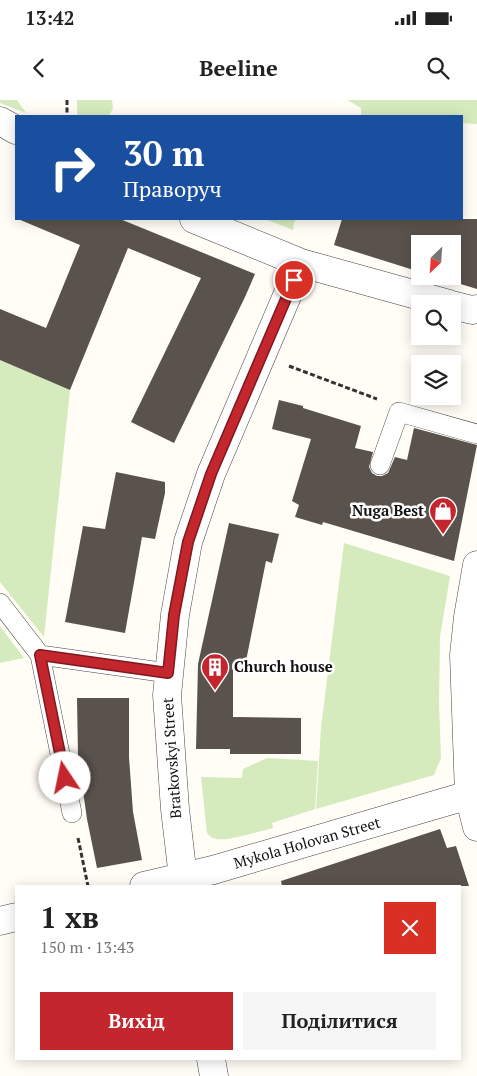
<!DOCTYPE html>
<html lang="uk">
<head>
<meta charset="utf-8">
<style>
	body { margin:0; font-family:"PT Serif",serif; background:#f6f6f6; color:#222; height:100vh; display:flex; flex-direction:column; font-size:19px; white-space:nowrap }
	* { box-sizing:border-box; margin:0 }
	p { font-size:16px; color:#767676 }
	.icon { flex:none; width:28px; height:28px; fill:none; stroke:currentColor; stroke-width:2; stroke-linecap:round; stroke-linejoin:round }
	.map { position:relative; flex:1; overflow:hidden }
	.details { position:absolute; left:15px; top:785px; width:446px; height:175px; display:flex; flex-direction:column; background:#fff; border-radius:0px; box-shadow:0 2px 12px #0003 }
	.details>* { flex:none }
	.hud { position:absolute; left:15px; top:15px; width:448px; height:105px; border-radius:0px; box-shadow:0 2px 12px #0003; background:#1a4fa0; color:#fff; overflow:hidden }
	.needle { width:32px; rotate:205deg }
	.fabs { position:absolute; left:411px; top:135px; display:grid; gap:10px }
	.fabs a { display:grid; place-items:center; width:50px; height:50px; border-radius:0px; background:#fff; box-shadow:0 2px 12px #0003; font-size:25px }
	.pin { position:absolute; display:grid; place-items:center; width:42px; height:42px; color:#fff; margin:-21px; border:2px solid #fff; border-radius:50%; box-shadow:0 1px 5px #0007 }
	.me { position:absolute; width:55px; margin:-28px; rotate:349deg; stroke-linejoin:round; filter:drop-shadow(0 0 4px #0008) }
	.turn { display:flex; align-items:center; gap:18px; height:105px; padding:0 25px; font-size:22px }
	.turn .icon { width:65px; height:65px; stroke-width:2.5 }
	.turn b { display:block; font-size:35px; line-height:42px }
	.round { display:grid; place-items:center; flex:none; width:52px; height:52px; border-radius:0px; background:#f6f6f6 }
	.head { display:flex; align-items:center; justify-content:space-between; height:85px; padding:0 25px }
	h1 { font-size:30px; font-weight:700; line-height:38px }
	.button { display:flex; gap:10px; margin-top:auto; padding:10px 25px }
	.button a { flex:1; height:58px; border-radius:0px; background:#c4262e; color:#fff; font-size:20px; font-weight:700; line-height:58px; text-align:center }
	.button a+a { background:#f6f6f6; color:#222 }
	.status { display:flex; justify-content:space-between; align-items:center; height:35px; padding:0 25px; background:#fff; direction:ltr }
	.status svg { height:14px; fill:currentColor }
	header { display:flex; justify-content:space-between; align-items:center; height:65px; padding:0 25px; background:#fff; font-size:22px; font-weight:700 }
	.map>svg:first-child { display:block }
	.green { fill:#d5ebbd }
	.building { fill:#5a524d }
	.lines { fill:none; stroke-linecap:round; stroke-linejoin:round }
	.lane-casing { stroke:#444; stroke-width:20 }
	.street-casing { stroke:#444; stroke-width:29 }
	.path { stroke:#333; stroke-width:3; stroke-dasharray:5 2.5; stroke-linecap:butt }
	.lane { stroke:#fff; stroke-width:19 }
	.street { stroke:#fff; stroke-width:28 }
	.route-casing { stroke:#7f191e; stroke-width:12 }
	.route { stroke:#c4262e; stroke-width:9 }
	.labels { text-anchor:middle; stroke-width:5; stroke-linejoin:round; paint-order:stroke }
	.poi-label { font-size:15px; font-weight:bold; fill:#111; stroke:#fff; text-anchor:end }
	.street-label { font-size:15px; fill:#111; stroke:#fff }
</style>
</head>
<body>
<div class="status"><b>13:42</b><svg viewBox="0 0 49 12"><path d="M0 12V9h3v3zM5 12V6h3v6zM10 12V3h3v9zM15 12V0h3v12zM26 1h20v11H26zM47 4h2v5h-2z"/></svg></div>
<header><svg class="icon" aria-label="back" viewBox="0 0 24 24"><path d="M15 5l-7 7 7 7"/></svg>Beeline<svg class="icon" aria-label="search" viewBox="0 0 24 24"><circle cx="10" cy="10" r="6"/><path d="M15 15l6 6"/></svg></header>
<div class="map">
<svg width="477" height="976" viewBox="0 0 477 976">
	<rect width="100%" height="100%" fill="#fffdf5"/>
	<!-- green -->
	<path class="green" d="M 0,0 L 17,0 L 26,13 L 0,3 Z
		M 77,0 L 112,0 L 113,8 L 109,16 L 77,16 Z
		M 347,0 L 477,0 L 477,24 L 461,23 L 461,16 L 361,16 L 361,8 Z
		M 265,119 L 296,119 L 294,123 L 293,130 Z
		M 0,260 L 70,290 L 44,537 L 0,482 Z
		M 344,443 L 450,476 L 440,537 L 439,603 L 441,658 L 434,675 L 316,709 L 321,628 Z
		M 0,526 L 24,558 L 0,563 Z
		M 267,658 L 318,661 L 315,709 L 272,723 L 273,728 C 260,731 229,741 217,739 C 212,739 210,736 207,733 L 201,677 L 242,678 L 243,669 Z"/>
	<!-- building -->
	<path class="building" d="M 18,119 L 120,119 L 255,174 L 245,197 L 174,343 L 131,322 L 201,178 L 128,148 L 70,290 L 0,260 L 0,209 L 46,228 L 80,145 Z
		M 342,119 L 477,119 L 477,189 L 434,176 L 452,176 L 452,144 L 420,144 L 420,172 L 334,145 Z
		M 279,300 L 303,306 L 303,308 L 361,326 L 355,348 L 373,352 L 369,367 L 372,373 L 377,376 L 382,376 L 388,373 L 395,357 L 407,360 L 414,328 L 477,345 L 454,461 L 323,422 L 322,425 L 295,417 L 299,405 L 292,401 L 311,339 L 272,329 Z
		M 116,372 L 165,382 L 165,393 L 155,439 L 142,437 L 125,533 L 65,522 L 83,426 L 105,429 Z
		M 229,423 L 279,434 L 272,463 L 266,461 L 245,566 L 233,565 L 233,617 L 301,618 L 301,654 L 230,654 L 230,649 L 196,649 L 198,564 Z
		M 77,598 L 129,598 L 129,657 L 133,712 L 142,760 L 97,768 L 87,719 L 78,656 Z
		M 440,729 L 447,748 L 456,746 L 469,786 L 282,786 L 281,781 Z"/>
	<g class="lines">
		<!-- lane casing -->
		<g class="lane-casing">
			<path id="lane" d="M 380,365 L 399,312 L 477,334
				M 0,503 L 40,555 L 168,573
				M 40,555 L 72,713"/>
		</g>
		<!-- street casing -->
		<g class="street-casing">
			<path id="street" d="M 0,21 L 16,30
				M 194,119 L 301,163 L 449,204
				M 452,205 L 472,210 L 477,209
				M 477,465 L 468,517 L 464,555 L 469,695 L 477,727
				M 144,786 L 213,770 L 469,695
				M 184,786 L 175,709 L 167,595 L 175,515 L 188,442 L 211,374 L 301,163
				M 0,821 L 16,817
				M 211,959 L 214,976"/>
		</g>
		<!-- path -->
		<path class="path" d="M 67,0 L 67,16
			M 289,266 L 377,299
			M 78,738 L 88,786"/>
		<!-- lane -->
		<use href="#lane" class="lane"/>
		<!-- street -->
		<use href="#street" class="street"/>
	</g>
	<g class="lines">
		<!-- route casing -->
		<g class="route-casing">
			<path id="route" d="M 65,678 L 40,555 L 168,573 L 174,515 L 188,442 L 211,374 L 294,180"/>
		</g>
		<!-- route -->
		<use href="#route" class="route"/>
	</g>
	<!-- icons -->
	<defs>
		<g id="shop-pin" transform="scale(1.4375)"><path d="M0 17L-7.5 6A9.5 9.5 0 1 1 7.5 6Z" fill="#c4262e" stroke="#fff"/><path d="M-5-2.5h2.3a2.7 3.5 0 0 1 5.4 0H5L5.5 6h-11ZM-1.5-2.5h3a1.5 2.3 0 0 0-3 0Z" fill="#fff"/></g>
		<g id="building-pin" transform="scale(1.4375)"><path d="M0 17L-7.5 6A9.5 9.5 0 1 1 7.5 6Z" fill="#c4262e" stroke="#fff"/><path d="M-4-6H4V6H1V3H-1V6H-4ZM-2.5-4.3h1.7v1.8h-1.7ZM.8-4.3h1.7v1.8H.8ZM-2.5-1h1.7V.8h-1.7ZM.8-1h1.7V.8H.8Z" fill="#fff"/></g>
	</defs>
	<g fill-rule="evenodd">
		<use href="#shop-pin" x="443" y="411"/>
		<use href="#building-pin" x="215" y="567"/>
	</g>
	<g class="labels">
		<!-- poi labels -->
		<g class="poi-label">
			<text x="424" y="416">Nuga Best</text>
			<text x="234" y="572" text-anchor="start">Church house</text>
		</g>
		<!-- street labels -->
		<g class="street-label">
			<text transform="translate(172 658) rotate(-94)" y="5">Bratkovskyi Street</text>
			<text transform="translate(307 743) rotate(-16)" y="5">Mykola Holovan Street</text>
		</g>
	</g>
</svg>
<div class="fabs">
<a><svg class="needle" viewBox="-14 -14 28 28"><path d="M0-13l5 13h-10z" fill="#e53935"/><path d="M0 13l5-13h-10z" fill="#767676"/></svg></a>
<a><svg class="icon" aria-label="search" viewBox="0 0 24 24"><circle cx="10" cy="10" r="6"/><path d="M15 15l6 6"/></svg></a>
<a><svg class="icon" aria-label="layers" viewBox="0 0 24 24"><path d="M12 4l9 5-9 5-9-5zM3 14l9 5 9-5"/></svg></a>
</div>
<div class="pin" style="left:294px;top:180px;background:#d93025"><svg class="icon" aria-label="arrive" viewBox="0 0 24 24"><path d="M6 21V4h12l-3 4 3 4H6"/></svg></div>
<svg class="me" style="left:65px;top:678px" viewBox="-20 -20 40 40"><circle r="19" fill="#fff"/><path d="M0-13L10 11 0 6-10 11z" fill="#c4262e"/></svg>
<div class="hud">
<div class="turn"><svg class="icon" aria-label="right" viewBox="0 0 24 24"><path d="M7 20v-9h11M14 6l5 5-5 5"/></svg><div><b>30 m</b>Праворуч</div></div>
</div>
<section class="details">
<div class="head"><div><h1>1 хв</h1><p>150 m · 13:43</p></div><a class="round" style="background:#d93025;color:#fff"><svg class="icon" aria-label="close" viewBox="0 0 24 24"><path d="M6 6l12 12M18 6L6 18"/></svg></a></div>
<div class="button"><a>Вихід</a><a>Поділитися</a></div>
</section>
</div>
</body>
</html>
